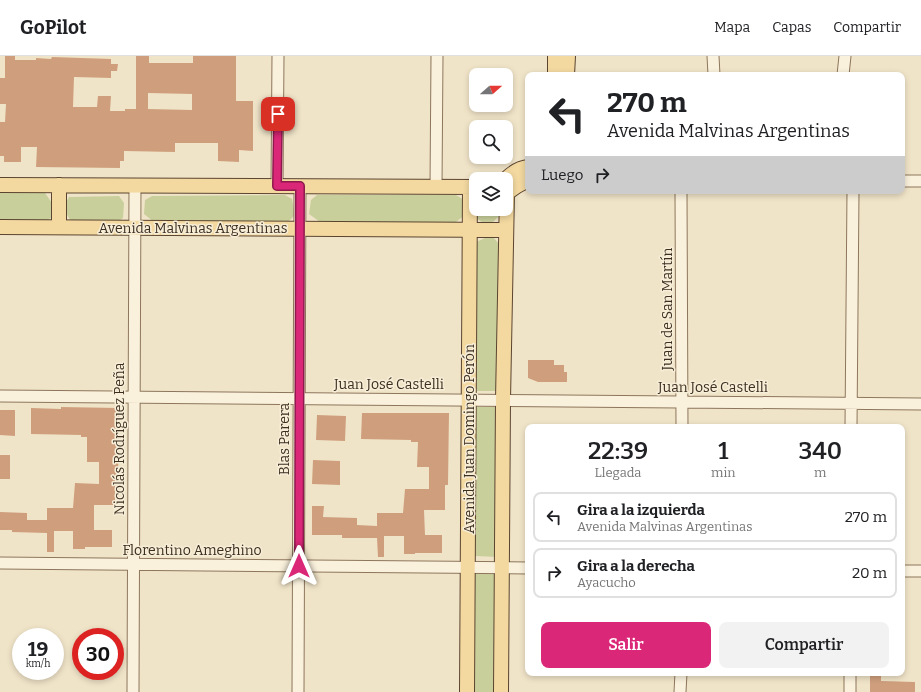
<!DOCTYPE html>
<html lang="es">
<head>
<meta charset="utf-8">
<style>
	body { margin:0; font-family:Bitter,serif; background:#f2f2f2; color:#202124; height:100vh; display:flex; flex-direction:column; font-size:15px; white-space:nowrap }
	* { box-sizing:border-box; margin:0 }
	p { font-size:13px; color:#757577 }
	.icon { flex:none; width:22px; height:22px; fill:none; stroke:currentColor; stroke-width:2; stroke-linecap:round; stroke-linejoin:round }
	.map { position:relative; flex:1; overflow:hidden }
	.sheet { position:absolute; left:525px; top:368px; width:380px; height:252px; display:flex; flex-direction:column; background:#fff; border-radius:8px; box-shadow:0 2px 6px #0003 }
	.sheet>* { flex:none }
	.top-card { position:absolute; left:525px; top:16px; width:380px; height:122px; border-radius:8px; box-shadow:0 2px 6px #0003; background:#fff; color:#202124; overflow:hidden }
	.needle { width:26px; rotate:69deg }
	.fabs { position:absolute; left:469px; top:12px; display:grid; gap:8px }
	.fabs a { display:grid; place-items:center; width:44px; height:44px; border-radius:8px; background:#fff; box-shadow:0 2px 6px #0003; font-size:20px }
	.speed { position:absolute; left:12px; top:572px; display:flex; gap:8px; font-size:20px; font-weight:700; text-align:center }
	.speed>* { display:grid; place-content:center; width:52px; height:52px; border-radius:50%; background:#fff; box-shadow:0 2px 6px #0003; line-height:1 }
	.speed small { font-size:10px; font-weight:400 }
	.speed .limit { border:6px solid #d22; background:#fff; color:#111 }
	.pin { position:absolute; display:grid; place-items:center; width:34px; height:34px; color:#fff; margin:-17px; border-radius:8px; box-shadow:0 2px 6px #0006 }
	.me { position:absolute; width:44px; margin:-22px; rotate:0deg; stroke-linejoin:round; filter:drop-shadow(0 0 3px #0008) }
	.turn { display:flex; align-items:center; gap:14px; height:84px; padding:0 16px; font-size:18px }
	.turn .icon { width:52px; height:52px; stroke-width:2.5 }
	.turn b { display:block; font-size:28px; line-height:34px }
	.then { display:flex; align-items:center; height:38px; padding:0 16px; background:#0003; gap:8px; font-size:15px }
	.eta { display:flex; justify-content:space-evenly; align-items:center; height:68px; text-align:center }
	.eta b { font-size:24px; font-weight:600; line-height:28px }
	.primary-button { display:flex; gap:8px; margin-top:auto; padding:8px 16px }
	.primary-button a { flex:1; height:46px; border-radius:8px; background:#db2777; color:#fff; font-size:16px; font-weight:600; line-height:46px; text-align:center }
	.primary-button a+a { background:#f2f2f2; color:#202124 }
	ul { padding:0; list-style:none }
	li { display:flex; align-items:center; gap:12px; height:50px; margin:0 8px 6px; padding:0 8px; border:2px solid #e0e0e0; border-radius:8px }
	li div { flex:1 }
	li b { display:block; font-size:15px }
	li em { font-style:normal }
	header { display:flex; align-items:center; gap:24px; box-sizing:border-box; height:56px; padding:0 20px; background:#fff; border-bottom:1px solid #e0e0e0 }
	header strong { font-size:19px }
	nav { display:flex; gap:22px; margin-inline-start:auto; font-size:14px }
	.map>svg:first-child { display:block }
	.green { fill:#c9cf9b }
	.building { fill:#cf9f7d; fill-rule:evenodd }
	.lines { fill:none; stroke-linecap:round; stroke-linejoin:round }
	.minor-casing { stroke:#8d765c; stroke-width:13 }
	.major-casing { stroke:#5b4430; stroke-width:16 }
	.minor { stroke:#faf1dc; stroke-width:11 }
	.major { stroke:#f3d9a0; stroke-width:14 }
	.route-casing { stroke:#8e194d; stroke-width:10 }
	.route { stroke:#db2777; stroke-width:7 }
	.labels { text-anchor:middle; stroke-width:3; stroke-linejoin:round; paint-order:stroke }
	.street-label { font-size:14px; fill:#3d2e20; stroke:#f7eed8 }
</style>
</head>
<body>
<header>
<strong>GoPilot</strong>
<nav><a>Mapa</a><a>Capas</a><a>Compartir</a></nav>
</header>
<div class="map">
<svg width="921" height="636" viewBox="0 0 921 636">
	<rect width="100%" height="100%" fill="#f0e4c8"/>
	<!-- green -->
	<path class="green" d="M 0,137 L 45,137 L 52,147 L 53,161 L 44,166 L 0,166 Z
		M 285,139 L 292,143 L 295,159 L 287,167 L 154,166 L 144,158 L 145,144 L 152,140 Z
		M 317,139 L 456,139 L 464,144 L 465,159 L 456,166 L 320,166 L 309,158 L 311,144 Z
		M 119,140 L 124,147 L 123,162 L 116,167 L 73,167 C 65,158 63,151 69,141 Z
		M 476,153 L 500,153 L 500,159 L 492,167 L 482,166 L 475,161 Z
		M 485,182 L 494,182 L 499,188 L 499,335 L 477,335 L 476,186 Z
		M 476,351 L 498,351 L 498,501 L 475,500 Z
		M 474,515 L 497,515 L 497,636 L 474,636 Z"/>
	<!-- building -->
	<path class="building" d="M 5,0 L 15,0 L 15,4 L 36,4 L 36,2 L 51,3 L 52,1 L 111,3 L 111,8 L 118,8 L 117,15 L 111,15 L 111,22 L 74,21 L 73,51 L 97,51 L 98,40 L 111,40 L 110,55 L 125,55 L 125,53 L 136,53 L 136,0 L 149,0 L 149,7 L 193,7 L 193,0 L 236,0 L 236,45 L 253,45 L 253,95 L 239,94 L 239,106 L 218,105 L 218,87 L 175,87 L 175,96 L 124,95 L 124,105 L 120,105 L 120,112 L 36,111 L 37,91 L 21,91 L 21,106 L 4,106 L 4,100 L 0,100 L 0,66 L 5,66 L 6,48 L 0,48 L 0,22 L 5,22 ZM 148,37 L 192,38 L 192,54 L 148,53 Z
		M 528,304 L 554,304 L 554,309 L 564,309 L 564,316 L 567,316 L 567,326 L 538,326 L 528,322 Z
		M 61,351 L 119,352 L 118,423 L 115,423 L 115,449 L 94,449 L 94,474 L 112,474 L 112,491 L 85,491 L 85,493 L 73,493 L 73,475 L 54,475 L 54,496 L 47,496 L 47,477 L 12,476 L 12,474 L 0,474 L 0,456 L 27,457 L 27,464 L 47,464 L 47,452 L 73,452 L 75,427 L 99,428 L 99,406 L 87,406 L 87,381 L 81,381 L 81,379 L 31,378 L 31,352 L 61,353 Z
		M 0,354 L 15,354 L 15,380 L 0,379 Z
		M 362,357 L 449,357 L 448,429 L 445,429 L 445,454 L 424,454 L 425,479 L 442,479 L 442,497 L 415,497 L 415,498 L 404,498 L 404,480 L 384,480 L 384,501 L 378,501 L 377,482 L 342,482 L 342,479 L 312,479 L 312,450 L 324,450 L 323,461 L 357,462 L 357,469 L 377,470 L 377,457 L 403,457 L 405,433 L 429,433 L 429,411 L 417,411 L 418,386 L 411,386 L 411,384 L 361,383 Z
		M 317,359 L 346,360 L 345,385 L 316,384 Z
		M 0,399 L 10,399 L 10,423 L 0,423 Z
		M 313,404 L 340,405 L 340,429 L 312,428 Z
		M 870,617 L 881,617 L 881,625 L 915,626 L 915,636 L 870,636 Z"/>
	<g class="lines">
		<!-- minor casing -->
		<g class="minor-casing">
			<path id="minor" d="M 713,0 L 714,19
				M 843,19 L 845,0
				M 902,125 L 921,125
				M 277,130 L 278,0
				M 436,131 L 437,0
				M 681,135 L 682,371
				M 0,340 L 921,348
				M 851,371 L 853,135
				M 0,507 L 528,512
				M 902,515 L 921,515
				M 133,636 L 135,129
				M 298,636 L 300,130
				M 680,636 L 681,617
				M 850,636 L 850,617"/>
		</g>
		<!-- major casing -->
		<g class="major-casing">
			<path id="major" d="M 555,19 L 555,0
				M 567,19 L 568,0
				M 506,123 C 512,117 519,112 528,111
				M 0,129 L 476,131
				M 0,171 L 506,174
				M 59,171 L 59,129
				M 467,636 L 470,131
				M 501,636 L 503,344 L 507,137 L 517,130 L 528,124"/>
		</g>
		<!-- minor -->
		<use href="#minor" class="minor"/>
		<!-- major -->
		<use href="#major" class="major"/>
	</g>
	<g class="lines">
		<!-- route casing -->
		<g class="route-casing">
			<path id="route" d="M 278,58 L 277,130 L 300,130 L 299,510"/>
		</g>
		<!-- route -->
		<use href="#route" class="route"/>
	</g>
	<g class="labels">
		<!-- street labels -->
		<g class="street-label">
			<text x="193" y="177">Avenida Malvinas Argentinas</text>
			<text transform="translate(667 253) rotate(-90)" y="5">Juan de San Martín</text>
			<text x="389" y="333">Juan José Castelli</text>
			<text x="713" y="336">Juan José Castelli</text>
			<text transform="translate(119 383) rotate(-90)" y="5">Nicolás Rodríguez Peña</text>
			<text transform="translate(284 383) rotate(-90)" y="5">Blas Parera</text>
			<text transform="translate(469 383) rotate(-90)" y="5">Avenida Juan Domingo Perón</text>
			<text x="192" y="499">Florentino Ameghino</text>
		</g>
	</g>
</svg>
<div class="fabs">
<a><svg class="needle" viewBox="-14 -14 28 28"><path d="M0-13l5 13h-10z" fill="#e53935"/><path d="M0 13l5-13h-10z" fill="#757577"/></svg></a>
<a><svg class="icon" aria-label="search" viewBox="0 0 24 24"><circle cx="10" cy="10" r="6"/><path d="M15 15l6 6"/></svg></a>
<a><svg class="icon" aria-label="layers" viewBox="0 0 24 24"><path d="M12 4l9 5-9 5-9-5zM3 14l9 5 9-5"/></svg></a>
</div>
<div class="speed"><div>19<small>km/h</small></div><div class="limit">30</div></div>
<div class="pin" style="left:278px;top:58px;background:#d93025"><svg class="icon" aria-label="arrive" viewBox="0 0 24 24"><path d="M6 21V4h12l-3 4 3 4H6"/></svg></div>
<svg class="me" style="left:299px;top:510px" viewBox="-20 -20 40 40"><path d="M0-17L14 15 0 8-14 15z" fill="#db2777" stroke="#fff" stroke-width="4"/></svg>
<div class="top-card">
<div class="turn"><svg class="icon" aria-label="left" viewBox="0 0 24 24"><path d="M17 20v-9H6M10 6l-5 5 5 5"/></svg><div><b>270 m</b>Avenida Malvinas Argentinas</div></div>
<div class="then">Luego<svg class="icon" aria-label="right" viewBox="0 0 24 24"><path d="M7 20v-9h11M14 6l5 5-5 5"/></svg></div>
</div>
<section class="sheet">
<div class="eta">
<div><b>22:39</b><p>Llegada</p></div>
<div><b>1</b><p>min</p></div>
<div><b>340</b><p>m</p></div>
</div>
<ul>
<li><svg class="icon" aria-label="left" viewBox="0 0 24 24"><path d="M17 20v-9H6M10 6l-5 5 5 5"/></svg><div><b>Gira a la izquierda</b><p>Avenida Malvinas Argentinas</p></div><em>270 m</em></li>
<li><svg class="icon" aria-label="right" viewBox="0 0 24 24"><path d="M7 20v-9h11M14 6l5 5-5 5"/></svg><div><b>Gira a la derecha</b><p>Ayacucho</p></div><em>20 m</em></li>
</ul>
<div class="primary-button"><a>Salir</a><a>Compartir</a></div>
</section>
</div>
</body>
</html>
